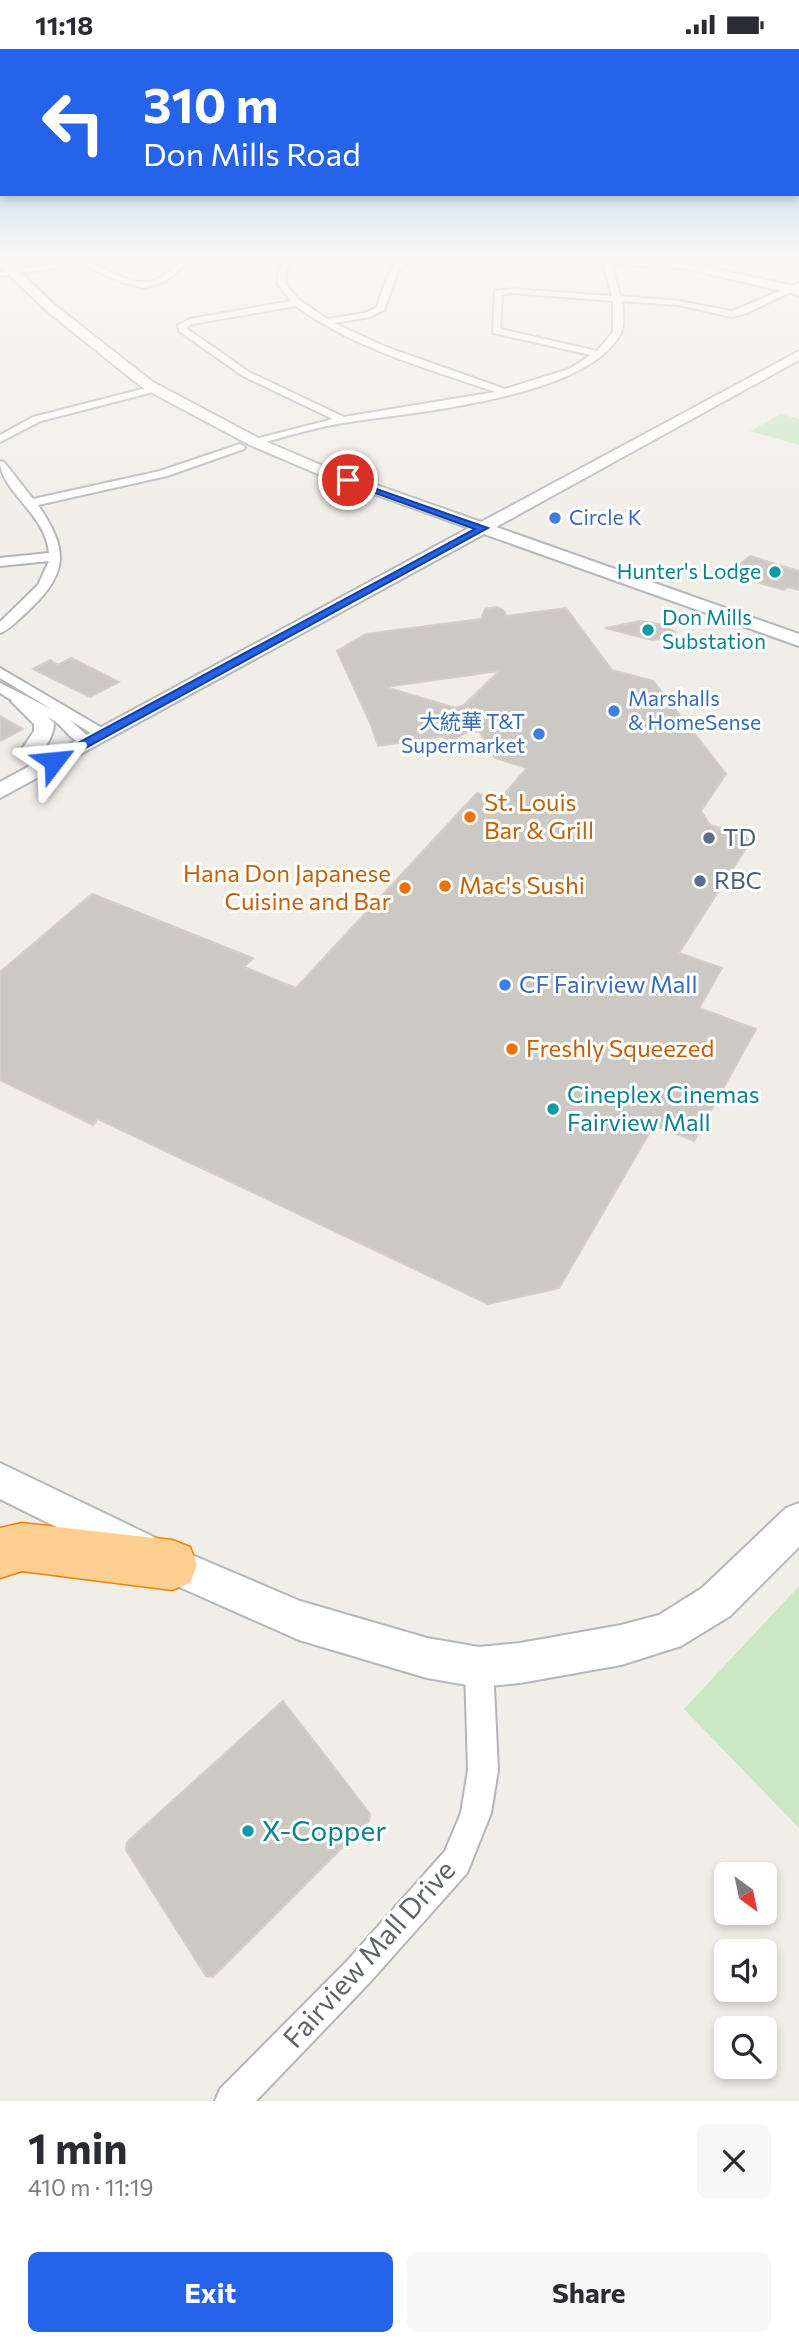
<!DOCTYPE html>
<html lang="en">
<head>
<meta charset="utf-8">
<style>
	body { margin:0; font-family:Commissioner,"Noto Sans SC",sans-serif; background:#f7f7f7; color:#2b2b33; height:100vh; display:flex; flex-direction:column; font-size:26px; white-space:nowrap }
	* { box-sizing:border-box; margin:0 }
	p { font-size:23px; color:#7c7c81 }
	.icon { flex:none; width:38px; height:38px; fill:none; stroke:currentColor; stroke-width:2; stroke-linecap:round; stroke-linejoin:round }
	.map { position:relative; height:2052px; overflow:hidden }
	.details { display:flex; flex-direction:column; background:#fff; flex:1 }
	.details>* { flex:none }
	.top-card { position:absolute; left:0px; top:0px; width:800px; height:147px; box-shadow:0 4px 10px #0003; background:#2563eb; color:#fff; overflow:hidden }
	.needle { width:46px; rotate:147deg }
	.tools { position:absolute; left:714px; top:1813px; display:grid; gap:14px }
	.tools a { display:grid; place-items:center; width:63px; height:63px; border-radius:10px; background:#fff; box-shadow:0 4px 10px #0003; font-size:35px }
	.pin { position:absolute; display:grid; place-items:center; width:60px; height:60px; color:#fff; margin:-30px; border:4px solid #fff; border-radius:50%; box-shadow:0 2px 7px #0007 }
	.me { position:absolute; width:77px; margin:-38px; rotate:61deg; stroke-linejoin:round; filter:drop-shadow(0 0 5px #0008) }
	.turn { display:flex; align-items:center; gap:24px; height:147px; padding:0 28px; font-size:32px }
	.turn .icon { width:91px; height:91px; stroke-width:2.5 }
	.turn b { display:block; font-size:49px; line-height:60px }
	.round { display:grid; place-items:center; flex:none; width:74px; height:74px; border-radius:10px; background:#f7f7f7 }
	.summary { display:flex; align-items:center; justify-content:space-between; height:119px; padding:0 28px }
	h1 { font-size:42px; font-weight:700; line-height:52px }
	.button { display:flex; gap:14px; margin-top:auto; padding:14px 28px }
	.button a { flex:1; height:80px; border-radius:10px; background:#2563eb; color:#fff; font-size:28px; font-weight:700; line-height:80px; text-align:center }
	.button a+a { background:#f7f7f7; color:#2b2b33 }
	.status { display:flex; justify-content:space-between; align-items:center; height:49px; padding:0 35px; background:#fff; direction:ltr }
	.status svg { height:19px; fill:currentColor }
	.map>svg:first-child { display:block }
	.green { fill:#cae8c4 }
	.building { fill:#ccc8c3; stroke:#d6cec5; stroke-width:2; fill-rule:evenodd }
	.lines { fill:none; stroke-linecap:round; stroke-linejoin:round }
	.street-casing { stroke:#b2b6ba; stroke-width:4 }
	.secondary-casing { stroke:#b3b8bc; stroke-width:4 }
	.highway-casing { stroke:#f87f00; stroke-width:3 }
	.street { fill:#fff; fill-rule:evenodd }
	.secondary { fill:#fff; fill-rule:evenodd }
	.highway { fill:#fecf91; fill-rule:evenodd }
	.route { fill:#2563eb; stroke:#184099; stroke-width:2 }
	.shop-dot { fill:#3f7fe0; stroke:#fff; stroke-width:2.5 }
	.culture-dot { fill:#0f9aa8; stroke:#fff; stroke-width:2.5 }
	.food-dot { fill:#e8710a; stroke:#fff; stroke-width:2.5 }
	.service-dot { fill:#5c6f8a; stroke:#fff; stroke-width:2.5 }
	.labels { text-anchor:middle; stroke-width:6; stroke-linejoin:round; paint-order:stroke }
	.far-shop-label { font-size:21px; fill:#366cbe; stroke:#fff; text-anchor:start }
	.far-culture-label { font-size:21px; fill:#0d838f; stroke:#fff; text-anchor:end }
	.food-label { font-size:24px; fill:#c56008; stroke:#fff; text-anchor:start }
	.service-label { font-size:24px; fill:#4e5e75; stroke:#fff; text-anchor:start }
	.shop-label { font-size:24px; fill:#366cbe; stroke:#fff; text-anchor:start }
	.culture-label { font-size:24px; fill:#0d838f; stroke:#fff; text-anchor:start }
	.near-culture-label { font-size:28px; fill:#0d838f; stroke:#fff; text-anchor:start }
	.near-street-label { font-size:28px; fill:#5f6468; stroke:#fff }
</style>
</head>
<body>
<div class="status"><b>11:18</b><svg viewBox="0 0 49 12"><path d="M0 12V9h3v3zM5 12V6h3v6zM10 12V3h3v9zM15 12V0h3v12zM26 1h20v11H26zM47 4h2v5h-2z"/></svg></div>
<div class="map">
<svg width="799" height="2052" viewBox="0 0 799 2052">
	<rect width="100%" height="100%" fill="#f1ede7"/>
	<!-- green -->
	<path class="green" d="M 781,365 L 799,370 L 799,396 L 750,382 Z
		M 799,1537 L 799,1779 L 684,1660 Z"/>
	<!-- building -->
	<path class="building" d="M 750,507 L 799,522 L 799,541 L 788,538 L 784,541 L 760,534 L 766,530 L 736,518 Z
		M 497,558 L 503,561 L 507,567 L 566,559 L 612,621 L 653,632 L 726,725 L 701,762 L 710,776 L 745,786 L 750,793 L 679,904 L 722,919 L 699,959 L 756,980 L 694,1092 L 654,1076 L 559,1239 L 488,1255 L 98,1070 L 93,1076 L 0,1031 L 0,923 L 92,845 L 253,909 L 244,918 L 296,939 L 477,744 L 499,751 L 527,719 L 495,709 L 479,682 L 465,684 L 448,695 L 444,687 L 378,697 L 371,676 L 337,602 L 366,585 L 481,570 L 485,560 ZM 499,622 L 464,656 L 456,659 L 385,638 Z
		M 641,572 L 663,576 L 675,583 L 662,590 L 652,591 L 605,579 Z
		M 71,609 L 119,633 L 90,648 L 33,620 L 50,611 L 58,616 Z
		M 0,667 L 23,680 L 0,692 Z
		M 283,1652 L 370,1765 L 369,1772 L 213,1928 L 206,1927 L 126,1801 L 127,1793 Z"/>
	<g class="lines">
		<!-- street casing -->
		<g class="street-casing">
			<path id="street" d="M 69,209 C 96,209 119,234 146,233 C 166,233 175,209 194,209 L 166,232 L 144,239 L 122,233 L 74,213 L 49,220 L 0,227 L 0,223 L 48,216 Z
				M 287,209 L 295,209 L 287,219 L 285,234 L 298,250 L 327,270 L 365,264 L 377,258 C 384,239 388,209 413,209 L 398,222 L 384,261 L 370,268 L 334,274 L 386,298 L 505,340 L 569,320 L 591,306 L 493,284 L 495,242 L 513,240 L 612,247 L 602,209 L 610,209 L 620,247 L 678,252 L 732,262 L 799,234 L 799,239 L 747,264 L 732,268 L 678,256 L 622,252 C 623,262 625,275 621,284 C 587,350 411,363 343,374 C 313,379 284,388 255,396 L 250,393 L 251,391 L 333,370 L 243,327 L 179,282 L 178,276 L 190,270 L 291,252 L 277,234 L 279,219 ZM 513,244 L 613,252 L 613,283 L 597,302 L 500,280 L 502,246 ZM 296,257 C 354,300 427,319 495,343 L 344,368 L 249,323 L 186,279 L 192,275 Z
				M 704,209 L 714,209 L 697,220 L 691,220 L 691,216 Z
				M 154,337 L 159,340 L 157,342 L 41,372 L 0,393 L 0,386 L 33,368 Z
				M 240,395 L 245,398 L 244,400 L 167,427 L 38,456 C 67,499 70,522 30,560 C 21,568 11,580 0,584 L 0,573 L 38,536 L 49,512 L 0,517 L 0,509 L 49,504 C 46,465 0,442 0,412 L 4,413 L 33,450 L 160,422 Z
				M 0,619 L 107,682 L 109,685 L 107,688 L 97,688 L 70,671 L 94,693 L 87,697 C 72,693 67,682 56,673 C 41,662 17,656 0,644 L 0,634 L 53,661 L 0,629 Z
				M 479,1604 L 489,1608 L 493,1618 L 498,1721 L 491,1764 L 467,1824 L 370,1933 L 256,2052 L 215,2052 L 220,2040 L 348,1911 L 445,1802 L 461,1764 L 468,1721 L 465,1618 L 469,1608 Z"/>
		</g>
		<!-- secondary casing -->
		<g class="secondary-casing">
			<path id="secondary" d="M 0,209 L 5,209 L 56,257 L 153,333 L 260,390 L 328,419 L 481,473 L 799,302 L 799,311 L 496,478 L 799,585 L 799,597 L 484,485 L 0,749 L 0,733 L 469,479 L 318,425 L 250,396 L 143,339 L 48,263 L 0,217 Z
				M 552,209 L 683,213 L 799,238 L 799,246 L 683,219 L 557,212 Z
				M 21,646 L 28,648 L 54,674 C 54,686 46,697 39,708 L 23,708 L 20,703 L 34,682 L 34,675 L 11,652 L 14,648 Z
				M 0,1414 L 185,1503 L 300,1552 L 427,1589 L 479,1598 L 520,1594 L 621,1576 L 659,1566 L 702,1539 L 786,1459 L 799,1454 L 799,1498 L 730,1567 L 681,1597 L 621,1616 L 520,1634 L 479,1638 L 427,1629 L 299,1591 L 159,1529 L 0,1450 Z"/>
		</g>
		<!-- highway casing -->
		<g class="highway-casing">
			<path id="highway" d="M 22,1474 L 172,1491 L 190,1498 L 197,1516 L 190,1534 L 172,1541 L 22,1522 L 0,1529 L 0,1479 Z"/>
		</g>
		<!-- street -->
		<use href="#street" class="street"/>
		<!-- secondary -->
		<use href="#secondary" class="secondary"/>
		<!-- highway -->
		<use href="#highway" class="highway"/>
	</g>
	<!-- sky -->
	<linearGradient id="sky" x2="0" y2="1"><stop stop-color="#8fc9f1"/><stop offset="0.42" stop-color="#f9f7f4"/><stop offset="1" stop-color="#f9f7f4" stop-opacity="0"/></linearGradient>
	<rect width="799" height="497" fill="url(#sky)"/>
	<!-- route -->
	<path class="route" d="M 345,429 L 488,479 L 58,714 L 50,714 L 50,709 L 475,480 L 345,433 Z"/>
	<!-- markers -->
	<g class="shop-dot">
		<circle cx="555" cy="469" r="7"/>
		<circle cx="614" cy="662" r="7"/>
		<circle cx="539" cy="685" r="7"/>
		<circle cx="505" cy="936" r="7"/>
	</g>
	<g class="culture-dot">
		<circle cx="775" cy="523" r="7"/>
		<circle cx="648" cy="581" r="7"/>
		<circle cx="553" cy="1060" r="7"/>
		<circle cx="248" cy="1782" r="7"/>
	</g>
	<g class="food-dot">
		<circle cx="470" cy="768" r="7"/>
		<circle cx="445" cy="837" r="7"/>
		<circle cx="405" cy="839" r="7"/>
		<circle cx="512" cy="1000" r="7"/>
	</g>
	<g class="service-dot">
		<circle cx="709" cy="789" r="7"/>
		<circle cx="700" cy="832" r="7"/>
	</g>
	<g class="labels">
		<!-- far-shop labels -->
		<g class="far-shop-label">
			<text x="569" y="476">Circle K</text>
			<text x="628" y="657">Marshalls<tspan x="628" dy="24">&amp; HomeSense</tspan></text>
			<text x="525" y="680" text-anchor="end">大統華 T&amp;T<tspan x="525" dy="24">Supermarket</tspan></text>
		</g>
		<!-- far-culture labels -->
		<g class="far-culture-label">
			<text x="761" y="530">Hunter's Lodge</text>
			<text x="662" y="576" text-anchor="start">Don Mills<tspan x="662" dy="24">Substation</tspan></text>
		</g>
		<!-- food labels -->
		<g class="food-label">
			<text x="484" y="762">St. Louis<tspan x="484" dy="28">Bar &amp; Grill</tspan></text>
			<text x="391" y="833" text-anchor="end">Hana Don Japanese<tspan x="391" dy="28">Cuisine and Bar</tspan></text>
			<text x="459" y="845">Mac's Sushi</text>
			<text x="526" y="1008">Freshly Squeezed</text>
		</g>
		<!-- service labels -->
		<g class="service-label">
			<text x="723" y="797">TD</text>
			<text x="714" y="840">RBC</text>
		</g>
		<!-- shop labels -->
		<g class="shop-label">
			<text x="519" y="944">CF Fairview Mall</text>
		</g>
		<!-- culture labels -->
		<g class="culture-label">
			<text x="567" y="1054">Cineplex Cinemas<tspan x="567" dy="28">Fairview Mall</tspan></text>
		</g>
		<!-- near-culture labels -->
		<g class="near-culture-label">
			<text x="262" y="1792">X-Copper</text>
		</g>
		<!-- near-street labels -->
		<g class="near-street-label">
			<text transform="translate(369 1905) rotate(-48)" y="10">Fairview Mall Drive</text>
		</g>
	</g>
</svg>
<div class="tools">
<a><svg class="needle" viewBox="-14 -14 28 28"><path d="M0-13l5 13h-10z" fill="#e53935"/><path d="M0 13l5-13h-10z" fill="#7c7c81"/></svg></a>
<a><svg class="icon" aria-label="sound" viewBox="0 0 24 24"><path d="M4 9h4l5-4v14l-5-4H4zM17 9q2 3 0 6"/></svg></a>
<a><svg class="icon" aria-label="search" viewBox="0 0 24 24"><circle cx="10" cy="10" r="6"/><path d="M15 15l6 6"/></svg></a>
</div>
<div class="pin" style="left:348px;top:431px;background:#d93025"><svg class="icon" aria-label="arrive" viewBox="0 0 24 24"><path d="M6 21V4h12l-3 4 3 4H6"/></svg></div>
<svg class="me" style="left:54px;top:712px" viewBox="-20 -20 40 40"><path d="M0-17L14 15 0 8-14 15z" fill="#2563eb" stroke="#fff" stroke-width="4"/></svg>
<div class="top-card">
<div class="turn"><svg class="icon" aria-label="left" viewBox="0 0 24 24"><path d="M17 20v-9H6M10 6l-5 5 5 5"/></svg><div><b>310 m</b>Don Mills Road</div></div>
</div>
</div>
<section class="details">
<div class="summary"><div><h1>1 min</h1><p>410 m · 11:19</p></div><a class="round"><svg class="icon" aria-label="close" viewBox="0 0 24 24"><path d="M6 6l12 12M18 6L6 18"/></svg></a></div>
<div class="button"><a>Exit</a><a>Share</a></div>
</section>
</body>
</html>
